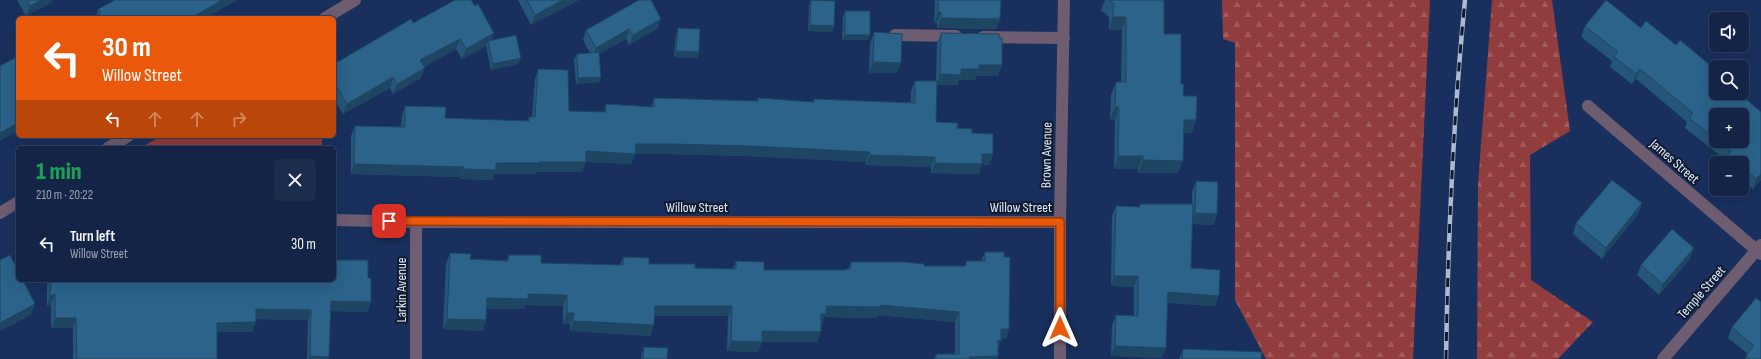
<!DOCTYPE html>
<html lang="en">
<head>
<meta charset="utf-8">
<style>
	body { margin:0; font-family:"Sofia Sans Condensed",sans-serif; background:#1c2c4d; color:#f1f3f6; height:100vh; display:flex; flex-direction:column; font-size:15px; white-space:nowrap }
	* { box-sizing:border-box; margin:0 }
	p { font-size:13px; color:#9da4b3 }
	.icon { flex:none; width:22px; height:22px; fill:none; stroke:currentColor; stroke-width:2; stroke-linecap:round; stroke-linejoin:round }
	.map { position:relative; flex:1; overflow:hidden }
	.drawer { position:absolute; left:16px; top:146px; width:320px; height:136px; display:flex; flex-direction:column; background:#132446; border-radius:6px; box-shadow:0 4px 16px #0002,0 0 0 1px #32415f }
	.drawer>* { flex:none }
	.hud { position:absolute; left:16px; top:16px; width:320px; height:122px; border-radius:6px; box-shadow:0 4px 16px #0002,0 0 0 1px #32415f; background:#ea580c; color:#fff; overflow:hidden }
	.controls { position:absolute; left:1709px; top:12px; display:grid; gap:8px }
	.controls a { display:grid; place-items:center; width:40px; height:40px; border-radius:6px; background:#132446; box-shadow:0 4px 16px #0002,0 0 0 1px #32415f; font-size:20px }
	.pin { position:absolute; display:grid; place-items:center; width:34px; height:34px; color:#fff; margin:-17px; border-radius:8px; box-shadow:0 2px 6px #0006 }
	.me { position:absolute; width:44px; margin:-22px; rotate:0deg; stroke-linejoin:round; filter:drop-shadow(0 0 3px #0008) }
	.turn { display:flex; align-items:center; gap:14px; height:84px; padding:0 20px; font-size:18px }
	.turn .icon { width:52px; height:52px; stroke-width:2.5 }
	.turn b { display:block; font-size:28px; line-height:34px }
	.lanes { display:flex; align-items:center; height:38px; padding:0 20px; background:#0003; justify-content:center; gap:20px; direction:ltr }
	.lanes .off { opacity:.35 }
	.round { display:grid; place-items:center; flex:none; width:42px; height:42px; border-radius:6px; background:#1c2c4d }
	.summary { display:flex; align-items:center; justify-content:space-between; height:68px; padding:0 20px }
	h1 { font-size:24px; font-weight:800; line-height:30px; color:#1e9e55 }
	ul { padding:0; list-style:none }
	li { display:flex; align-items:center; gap:12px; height:60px; padding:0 20px }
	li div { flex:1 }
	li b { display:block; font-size:15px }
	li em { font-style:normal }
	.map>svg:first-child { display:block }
	.forest { fill:url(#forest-firs) }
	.park { fill:#923d3d }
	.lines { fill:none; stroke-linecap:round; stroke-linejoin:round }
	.minor { stroke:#6e5c70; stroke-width:12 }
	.rail-casing { stroke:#adbad4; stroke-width:4.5 }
	.rail { stroke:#0f1a2e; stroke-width:3; stroke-dasharray:9; stroke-linecap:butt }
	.wall { fill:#255578; fill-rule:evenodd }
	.shaded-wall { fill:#1e4561 }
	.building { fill:#2b638b; stroke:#1e4561 }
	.route-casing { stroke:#983908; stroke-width:10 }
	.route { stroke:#ea580c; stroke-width:7 }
	.labels { text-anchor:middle; stroke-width:4; stroke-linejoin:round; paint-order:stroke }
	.street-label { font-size:14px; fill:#e1ebfd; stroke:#0f1a2e }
</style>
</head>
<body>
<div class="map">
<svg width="1761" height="359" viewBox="0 0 1761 359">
	<defs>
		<pattern id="forest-firs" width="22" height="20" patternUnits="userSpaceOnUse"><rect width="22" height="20" fill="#923d3d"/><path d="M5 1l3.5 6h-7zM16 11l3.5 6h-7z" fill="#a1595a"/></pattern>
	</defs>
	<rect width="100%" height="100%" fill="#19305e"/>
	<!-- forest -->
	<path class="forest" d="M 1222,0 L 1430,0 L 1413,359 L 1266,359 L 1235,300 L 1235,43 L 1223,39 Z
		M 1492,0 L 1552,0 L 1570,131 L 1530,155 L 1531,280 L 1593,322 L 1558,359 L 1477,359 L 1478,184 Z"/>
	<!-- park -->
	<path class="park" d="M 161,136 L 322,136 L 322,148 L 140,148 Z"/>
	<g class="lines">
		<!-- minor -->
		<path class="minor" d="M 325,18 L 355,0
			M 895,35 L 956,36
			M 983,37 L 1064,38
			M 1588,106 L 1761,254
			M 108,148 L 128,136
			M 0,213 L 18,202
			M 334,220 L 416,222 L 1060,222
			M 416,222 L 416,359
			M 1060,359 L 1060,222 L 1064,0
			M 1663,359 L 1761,245"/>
		<!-- rail casing -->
		<g class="rail-casing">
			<path id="rail" d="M 1446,359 C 1448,239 1453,120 1465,0"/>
		</g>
		<!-- rail -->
		<use href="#rail" class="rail"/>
	</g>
	<!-- wall -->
	<path class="wall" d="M 17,0 L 52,0 L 52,2 L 26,16 Z
		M 115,0 L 237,0 L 205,18 L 92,18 L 96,16 L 98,9 Z
		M 518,0 L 579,0 L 531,25 Z
		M 811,0 L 834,26 L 832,32 L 808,31 L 809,6 Z
		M 935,0 L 1001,0 L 1000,19 L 996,29 L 937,28 L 937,23 L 934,23 Z
		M 1105,0 L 1164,0 L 1164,34 L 1181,84 L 1192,133 L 1183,133 L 1178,173 L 1138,173 L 1138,169 L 1114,169 L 1115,120 L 1110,119 L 1111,95 L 1116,82 L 1121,82 L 1122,30 L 1109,30 L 1109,17 L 1101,10 Z
		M 1606,0 L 1641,28 L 1646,21 L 1676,45 L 1680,40 L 1716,70 L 1716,93 L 1739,93 L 1761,112 L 1761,180 L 1753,189 L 1742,180 L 1742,163 L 1725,163 L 1726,160 L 1685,128 L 1687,122 L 1636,79 L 1632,84 L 1610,67 L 1612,61 L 1581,37 L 1585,26 ZM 1716,115 L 1742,115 L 1742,141 L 1716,141 Z
		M 475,6 L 494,33 L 491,40 L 518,64 L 491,70 L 486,46 L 462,59 L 456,49 L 424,67 L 421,78 L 393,94 L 390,88 L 343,114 L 334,99 L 334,64 L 413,23 Z
		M 845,11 L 870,35 L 868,40 L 842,40 L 843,17 Z
		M 658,28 L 629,45 L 626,39 L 599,54 L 601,77 L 599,82 L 576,84 L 574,60 L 577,54 L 590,53 L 583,40 L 586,30 Z
		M 678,28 L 699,52 L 697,58 L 674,57 L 676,34 Z
		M 874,32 L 897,73 L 869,73 L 870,43 Z
		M 941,33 L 999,38 L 1002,65 L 998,76 L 976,76 L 975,80 L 959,80 L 957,85 L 937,85 L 936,122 L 957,128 L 972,133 L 993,154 L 989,165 L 982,164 L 979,174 L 931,173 L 931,167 L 866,165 L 866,162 L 747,156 L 667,154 L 635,154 L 631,164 L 586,162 L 582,172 L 536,172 L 536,174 L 494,174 L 492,180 L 460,179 L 460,177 L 351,174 L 351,136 L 355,126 L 401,127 L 402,116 L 405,106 L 445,118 L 527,121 L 529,117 L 532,117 L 535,79 L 538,69 L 569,111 L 604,112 L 606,104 L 651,107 L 654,98 L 757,101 L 758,98 L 813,102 L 814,99 L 911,103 L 911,91 L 915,81 L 936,81 L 937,43 Z
		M 1196,181 L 1214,225 L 1192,224 L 1191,268 L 1215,306 L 1168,303 L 1162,358 L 1111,356 L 1112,325 L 1116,315 L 1134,316 L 1134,287 L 1111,286 L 1112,216 L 1116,206 L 1139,207 L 1140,204 L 1192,204 L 1192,192 Z
		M 1642,203 L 1638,214 L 1602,259 L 1573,234 L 1576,223 Z
		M 985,252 L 1006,339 L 1001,339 L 998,350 L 998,356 L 997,359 L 934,359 L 936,354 L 955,354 L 955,322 L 877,315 L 877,318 L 824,317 L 822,324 L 821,324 L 817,342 L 762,342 L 758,352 L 727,351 L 728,316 L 654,316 L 654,325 L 650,336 L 570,331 L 570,324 L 563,324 L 563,306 L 525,305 L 524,309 L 487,309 L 483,331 L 443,329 L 446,264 L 450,253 L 470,259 L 506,261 L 509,255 L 541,263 L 620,265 L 623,257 L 649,264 L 695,268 L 733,269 L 736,261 L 764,270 L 845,270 L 846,269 L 848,269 L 851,262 L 924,266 L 965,266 L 966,261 L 981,261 Z
		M 1690,259 L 1659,295 L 1637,275 L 1641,265 Z
		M 47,280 L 334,280 L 368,312 L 330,311 L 329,357 L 328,359 L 307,359 L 308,320 L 256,319 L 256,322 L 252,332 L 217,332 L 217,359 L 73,359 L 73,328 L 51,328 L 51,304 L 47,306 Z
		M 1761,302 L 1761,359 L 1745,359 L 1748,354 L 1728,338 L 1732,327 Z
		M 644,347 L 667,359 L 641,359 L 642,353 Z
		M 1183,349 L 1261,359 L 1179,359 Z"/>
	<!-- shaded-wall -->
	<path class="shaded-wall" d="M 41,0 L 52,0 L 52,2 L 26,16 L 30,6 Z
		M 222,0 L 237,0 L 205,18 L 191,18 Z
		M 563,0 L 579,0 L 531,25 L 535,15 Z
		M 938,12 L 941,12 L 937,23 L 934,23 Z
		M 1113,17 L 1126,17 L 1122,30 L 1109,30 Z
		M 941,18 L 1000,19 L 996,29 L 937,28 Z
		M 661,19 L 658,28 L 629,45 L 633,35 Z
		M 810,25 L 834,26 L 832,32 L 808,31 Z
		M 629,29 L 626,39 L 592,58 L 596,48 Z
		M 494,33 L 490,44 L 488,41 L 486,46 L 462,59 L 466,49 Z
		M 845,35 L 870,35 L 868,40 L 842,40 Z
		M 460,39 L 456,49 L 417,71 L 420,60 Z
		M 676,51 L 699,52 L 697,58 L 674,57 Z
		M 521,58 L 518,64 L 491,70 L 493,64 Z
		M 873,62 L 901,63 L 897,73 L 869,73 Z
		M 979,65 L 1002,65 L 998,76 L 976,76 L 975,80 L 959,80 L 957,85 L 936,85 L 940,74 Z
		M 425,68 L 421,78 L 393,94 L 397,84 Z
		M 1640,69 L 1636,79 L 1632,84 L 1636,74 Z
		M 393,77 L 390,88 L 343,114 L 347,104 Z
		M 601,77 L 599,82 L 576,84 L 578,78 Z
		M 1115,107 L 1119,107 L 1115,120 L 1110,119 Z
		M 1184,120 L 1196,120 L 1192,133 L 1179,133 Z
		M 18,123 L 18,131 L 0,141 L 0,133 Z
		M 636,144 L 671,144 L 751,146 L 870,152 L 866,162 L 747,156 L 667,154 L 635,154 L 631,164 L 586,162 L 582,172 L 536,172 L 536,174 L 494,174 L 492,180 L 460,179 L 464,169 L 496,163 L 539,162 L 586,151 Z
		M 982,154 L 993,154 L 989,165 L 982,164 L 979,174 L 931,173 L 935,163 Z
		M 870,155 L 935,157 L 931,167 L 866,165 Z
		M 1118,156 L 1143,156 L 1138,169 L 1114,169 Z
		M 1143,160 L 1183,161 L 1178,173 L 1138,173 Z
		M 354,164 L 464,167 L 460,177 L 351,174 Z
		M 1761,174 L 1761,180 L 1753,189 L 1756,179 Z
		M 1642,203 L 1638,214 L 1602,259 L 1606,248 Z
		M 1195,213 L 1217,214 L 1214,225 L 1191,224 Z
		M 1694,248 L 1690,259 L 1659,295 L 1663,284 Z
		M 1114,276 L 1138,276 L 1134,287 L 1111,286 Z
		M 1168,292 L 1219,296 L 1215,306 L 1164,302 Z
		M 55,294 L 51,304 L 47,306 L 50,296 Z
		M 528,294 L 567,295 L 563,306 L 525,305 L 524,309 L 484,309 L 487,298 Z
		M 331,301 L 371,302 L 368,312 L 327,311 Z
		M 35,304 L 31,315 L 0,331 L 0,323 Z
		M 881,305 L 959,312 L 955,322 L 877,315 L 877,318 L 824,317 L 822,324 L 817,324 L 821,314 L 826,306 Z
		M 655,306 L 732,306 L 728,316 L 651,316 Z
		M 256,309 L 311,310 L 308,320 L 252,319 Z
		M 567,313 L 574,313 L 570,324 L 563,324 Z
		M 55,318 L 76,318 L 73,328 L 51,328 Z
		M 447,319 L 486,320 L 483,331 L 443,329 Z
		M 573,321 L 654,325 L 650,336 L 570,331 Z
		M 256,322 L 252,332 L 213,332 L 217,323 Z
		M 1001,329 L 1009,329 L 1006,339 L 998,339 Z
		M 762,331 L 821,332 L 817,342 L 759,342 L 762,342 L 758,352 L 727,351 L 731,341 Z
		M 998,340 L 1001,341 L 997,351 Z
		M 1115,346 L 1166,348 L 1162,358 L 1111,356 Z
		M 310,356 L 329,357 L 328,359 L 309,359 Z
		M 998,356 L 997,359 L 969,359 L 969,357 Z"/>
	<!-- building -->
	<path class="building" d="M 27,0 L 41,0 L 30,6 Z
		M 115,0 L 222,0 L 191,18 L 92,18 L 101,13 L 98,9 Z
		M 455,0 L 471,0 L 475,6 L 478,4 L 494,33 L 466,49 L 460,39 L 420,60 L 425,68 L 397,84 L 393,77 L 347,104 L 334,82 L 334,64 L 411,19 L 413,23 Z
		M 527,0 L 563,0 L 535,15 Z
		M 639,0 L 651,0 L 661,19 L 633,35 L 629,29 L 596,48 L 586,30 Z
		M 811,0 L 835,1 L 834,26 L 810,25 Z
		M 938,0 L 1001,0 L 1000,19 L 941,18 L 941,12 L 938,12 Z
		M 1109,0 L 1164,0 L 1164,34 L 1181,34 L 1181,84 L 1184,84 L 1183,96 L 1197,96 L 1196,120 L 1184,120 L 1183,161 L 1143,160 L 1143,156 L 1118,156 L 1119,107 L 1115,107 L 1116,82 L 1126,82 L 1126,17 L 1113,17 L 1114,4 Z
		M 1606,0 L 1641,28 L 1646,21 L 1676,45 L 1680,40 L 1716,70 L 1716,93 L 1739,93 L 1761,112 L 1761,174 L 1756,179 L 1742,166 L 1742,163 L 1739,163 L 1729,154 L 1731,151 L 1719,141 L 1742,141 L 1742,115 L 1716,115 L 1716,139 L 1689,118 L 1693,113 L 1640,69 L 1636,74 L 1614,57 L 1618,52 L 1585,26 Z
		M 845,11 L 870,11 L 870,35 L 845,35 Z
		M 678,28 L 700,29 L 699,52 L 676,51 Z
		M 874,32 L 902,34 L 901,63 L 873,62 Z
		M 941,33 L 999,34 L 999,38 L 1002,38 L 1002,65 L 979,65 L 979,69 L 961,69 L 961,75 L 940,74 Z
		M 516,35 L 521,58 L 493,64 L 488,41 Z
		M 599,52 L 601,77 L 578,78 L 577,54 Z
		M 18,56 L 18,123 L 0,133 L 0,66 Z
		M 538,69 L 568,70 L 569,111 L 606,112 L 606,104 L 654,107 L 654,98 L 758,101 L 758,98 L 814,102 L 814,99 L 915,103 L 915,81 L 937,81 L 936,122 L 958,123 L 957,128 L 972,129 L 972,133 L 993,134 L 993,154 L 982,154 L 982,164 L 935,163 L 935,157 L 870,155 L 870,152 L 751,146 L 671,144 L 636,144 L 635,154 L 586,151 L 586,162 L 539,162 L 539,163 L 496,163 L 496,170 L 464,169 L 464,167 L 354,164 L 355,126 L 405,127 L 405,106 L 446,107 L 445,118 L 529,121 L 529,117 L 535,117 Z
		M 1612,180 L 1642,203 L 1606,248 L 1576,223 Z
		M 1196,181 L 1218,182 L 1217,214 L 1195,213 Z
		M 1140,204 L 1193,204 L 1191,268 L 1220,270 L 1219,296 L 1168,292 L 1166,348 L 1115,346 L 1116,315 L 1138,316 L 1138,276 L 1114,276 L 1116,206 L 1140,207 Z
		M 1672,229 L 1694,248 L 1663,284 L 1641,265 Z
		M 985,252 L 1004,252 L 1004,257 L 1010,257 L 1009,329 L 1001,329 L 1001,341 L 998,340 L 998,356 L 969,357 L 970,359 L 936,359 L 936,354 L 959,354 L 959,312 L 881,305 L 880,307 L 826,306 L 826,314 L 821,314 L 821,332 L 762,331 L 762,342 L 731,341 L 732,306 L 655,306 L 654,325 L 573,321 L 574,313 L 567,313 L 567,295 L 528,294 L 528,299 L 487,298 L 486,320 L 447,319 L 450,253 L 471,254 L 470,259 L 508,261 L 509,255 L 541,255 L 541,263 L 623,265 L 623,257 L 649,258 L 649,264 L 695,264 L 695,268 L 736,269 L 736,261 L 764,262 L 764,270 L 846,270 L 846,269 L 850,269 L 851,262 L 903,262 L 924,264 L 924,266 L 966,266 L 966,261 L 985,261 Z
		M 10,255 L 18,271 L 18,280 L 23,280 L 35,304 L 0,323 L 0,260 Z
		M 334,260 L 368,260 L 368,278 L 371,278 L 371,302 L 331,301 L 329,357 L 310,356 L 311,310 L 256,309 L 256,322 L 217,323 L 217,359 L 77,359 L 76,318 L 55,318 L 55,294 L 50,296 L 51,280 L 334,280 Z
		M 1756,298 L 1761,302 L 1761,359 L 1750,359 L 1746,356 L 1754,346 L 1732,327 Z
		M 644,347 L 668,348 L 667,359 L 643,359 Z
		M 1183,349 L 1262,352 L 1261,359 L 1182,359 Z"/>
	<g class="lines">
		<!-- route casing -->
		<g class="route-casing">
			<path id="route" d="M 389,221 L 1060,222 L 1060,328"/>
		</g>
		<!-- route -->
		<use href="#route" class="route"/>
	</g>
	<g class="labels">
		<!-- street labels -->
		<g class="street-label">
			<text transform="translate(1046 155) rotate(-89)" y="5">Brown Avenue</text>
			<text transform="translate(1675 161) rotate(41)" y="5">James Street</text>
			<text x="697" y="212">Willow Street</text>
			<text x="1021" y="212">Willow Street</text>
			<text transform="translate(401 290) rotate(-90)" y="5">Larkin Avenue</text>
			<text transform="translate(1701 292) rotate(-49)" y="5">Temple Street</text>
		</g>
	</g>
</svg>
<div class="controls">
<a><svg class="icon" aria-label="sound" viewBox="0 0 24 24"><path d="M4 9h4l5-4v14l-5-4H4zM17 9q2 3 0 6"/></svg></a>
<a><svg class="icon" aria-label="search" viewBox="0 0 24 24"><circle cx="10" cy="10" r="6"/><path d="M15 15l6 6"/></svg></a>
<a>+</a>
<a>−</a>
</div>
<div class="pin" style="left:389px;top:221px;background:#d93025"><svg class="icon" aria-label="arrive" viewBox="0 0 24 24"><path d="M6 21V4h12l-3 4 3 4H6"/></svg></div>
<svg class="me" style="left:1060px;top:328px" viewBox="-20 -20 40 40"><path d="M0-17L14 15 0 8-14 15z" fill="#ea580c" stroke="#fff" stroke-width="4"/></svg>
<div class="hud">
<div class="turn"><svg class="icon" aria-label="left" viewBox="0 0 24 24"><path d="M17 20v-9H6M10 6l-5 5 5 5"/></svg><div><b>30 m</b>Willow Street</div></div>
<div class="lanes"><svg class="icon" aria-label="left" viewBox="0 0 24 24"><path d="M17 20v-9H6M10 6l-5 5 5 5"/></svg><svg class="icon off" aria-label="ahead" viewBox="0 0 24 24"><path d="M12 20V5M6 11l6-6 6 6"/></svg><svg class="icon off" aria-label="ahead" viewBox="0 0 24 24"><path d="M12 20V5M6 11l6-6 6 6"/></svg><svg class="icon off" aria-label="right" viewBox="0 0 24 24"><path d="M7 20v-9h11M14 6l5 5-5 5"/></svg></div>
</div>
<section class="drawer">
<div class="summary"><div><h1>1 min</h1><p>210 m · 20:22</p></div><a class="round"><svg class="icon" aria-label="close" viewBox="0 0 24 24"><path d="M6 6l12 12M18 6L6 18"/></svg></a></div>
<ul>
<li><svg class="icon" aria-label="left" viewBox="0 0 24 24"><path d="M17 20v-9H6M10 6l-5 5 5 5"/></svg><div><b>Turn left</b><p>Willow Street</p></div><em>30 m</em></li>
</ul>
</section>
</div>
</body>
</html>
